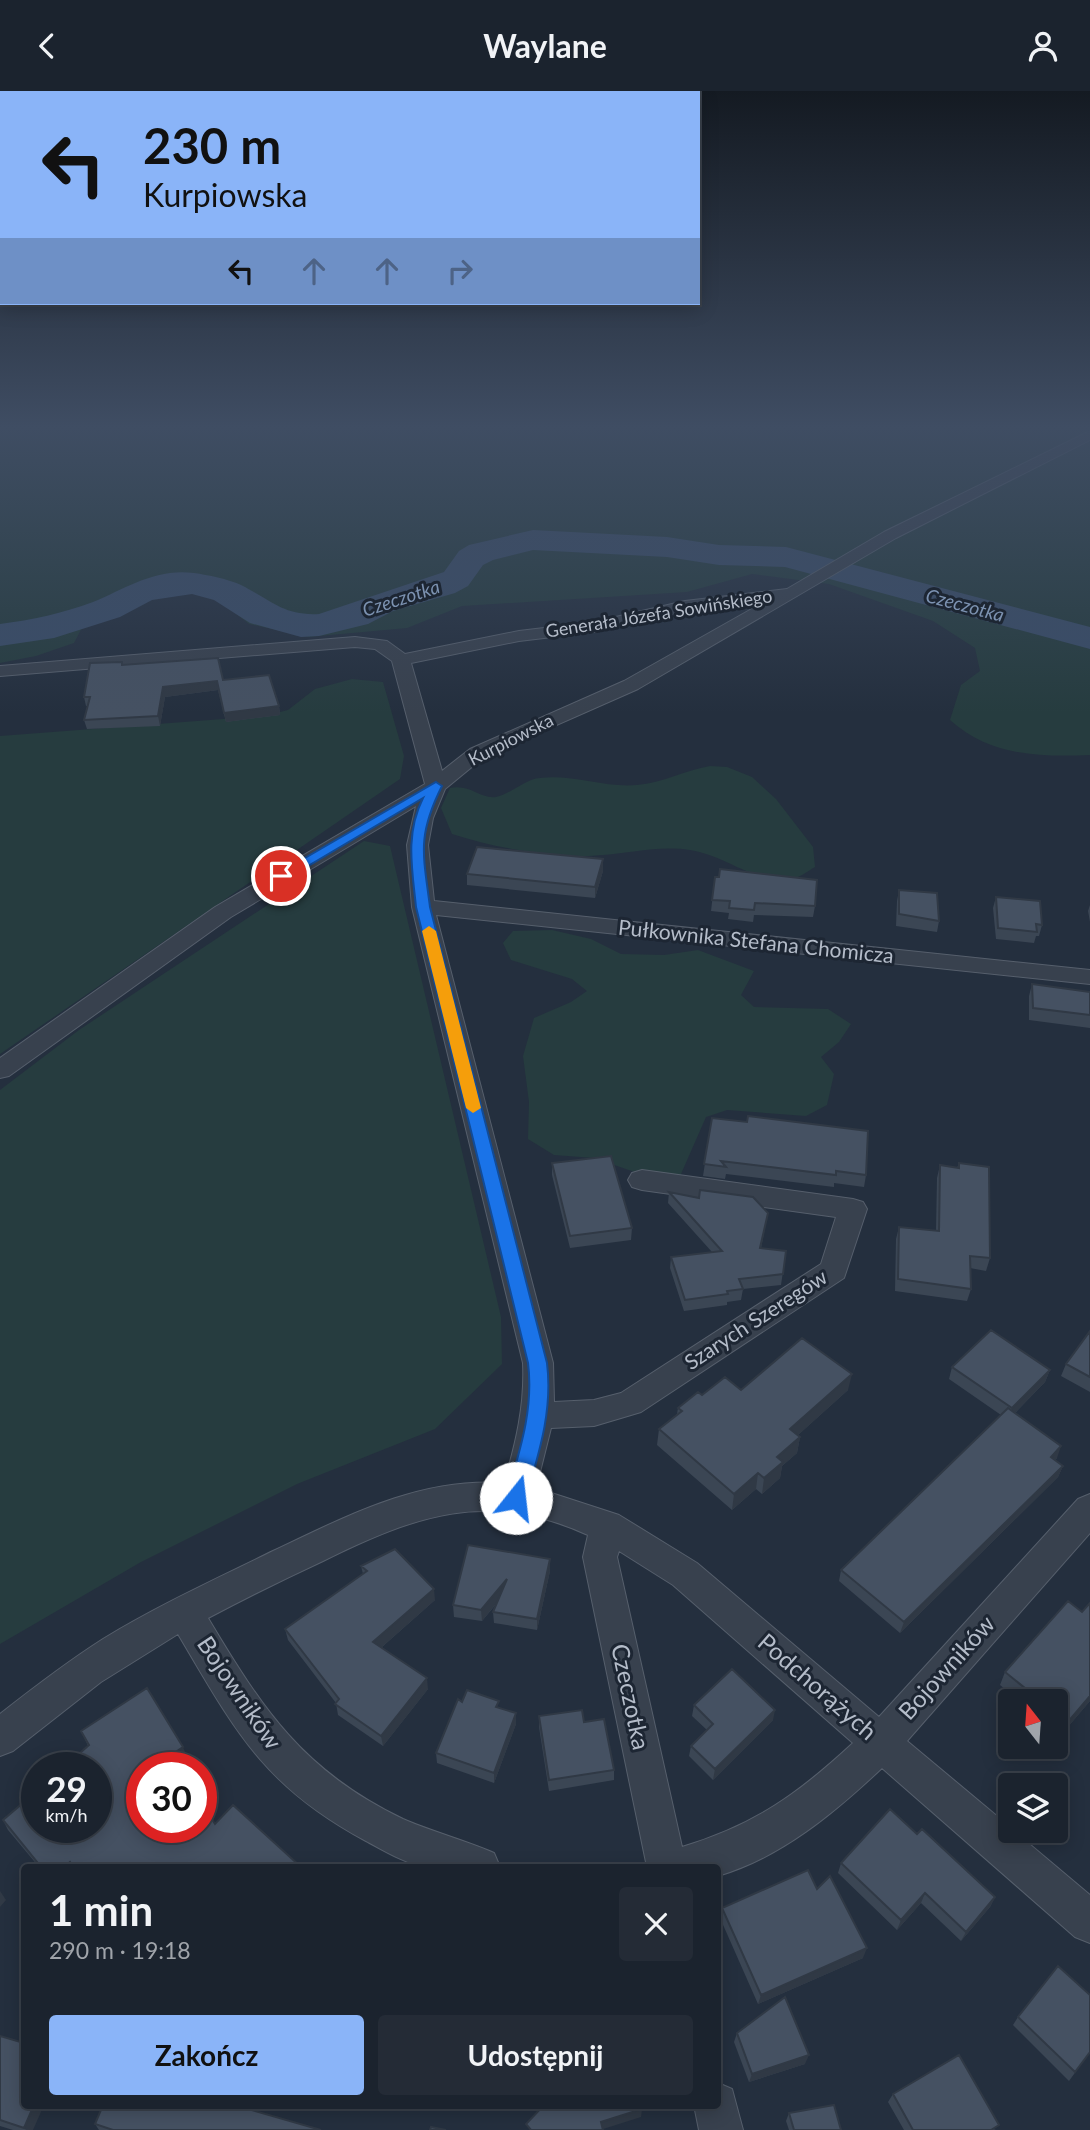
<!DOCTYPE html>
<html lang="pl">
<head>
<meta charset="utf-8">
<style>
	body { margin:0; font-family:Lato,sans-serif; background:#242b36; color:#f1f3f6; height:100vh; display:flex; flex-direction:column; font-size:26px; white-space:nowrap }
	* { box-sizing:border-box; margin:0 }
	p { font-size:23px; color:#a0a4aa }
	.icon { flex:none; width:38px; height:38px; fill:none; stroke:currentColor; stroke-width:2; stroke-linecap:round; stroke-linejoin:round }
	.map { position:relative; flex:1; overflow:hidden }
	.details { position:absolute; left:21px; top:1773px; width:700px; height:245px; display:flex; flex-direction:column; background:#1b232e; border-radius:7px; box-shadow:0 4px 18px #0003,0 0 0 2px #39404a }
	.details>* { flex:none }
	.hud { position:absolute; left:0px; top:0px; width:700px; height:214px; box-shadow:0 4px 18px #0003,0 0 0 2px #39404a; background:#8ab4f8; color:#111; overflow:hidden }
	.needle { width:46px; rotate:343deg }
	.buttons { position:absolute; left:998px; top:1598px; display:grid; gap:14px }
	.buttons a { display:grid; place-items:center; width:70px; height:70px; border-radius:7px; background:#1b232e; box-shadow:0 4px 18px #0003,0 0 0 2px #39404a; font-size:35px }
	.speed { position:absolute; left:21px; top:1661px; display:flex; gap:14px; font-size:35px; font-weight:700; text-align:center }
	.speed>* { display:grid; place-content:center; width:91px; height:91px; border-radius:50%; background:#1b232e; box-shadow:0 4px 18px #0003,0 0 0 2px #39404a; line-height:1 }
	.speed small { font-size:18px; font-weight:400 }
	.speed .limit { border:10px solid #d22; background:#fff; color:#111 }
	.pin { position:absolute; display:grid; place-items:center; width:60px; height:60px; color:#fff; margin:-30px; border:4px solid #fff; border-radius:50%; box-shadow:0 2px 7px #0007 }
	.me { position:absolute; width:77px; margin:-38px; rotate:16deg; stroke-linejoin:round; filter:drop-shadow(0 0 5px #0008) }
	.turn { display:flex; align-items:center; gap:24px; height:147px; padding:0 28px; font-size:32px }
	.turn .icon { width:91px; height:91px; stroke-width:2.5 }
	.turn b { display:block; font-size:49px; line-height:60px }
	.lanes { display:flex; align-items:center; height:66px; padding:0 28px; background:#0003; justify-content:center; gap:35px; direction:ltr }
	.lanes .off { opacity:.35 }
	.round { display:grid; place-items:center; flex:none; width:74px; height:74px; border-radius:7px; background:#242b36 }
	.headline { display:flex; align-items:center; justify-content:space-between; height:119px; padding:0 28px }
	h1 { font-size:42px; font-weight:700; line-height:52px }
	.primary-button { display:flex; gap:14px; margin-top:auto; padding:14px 28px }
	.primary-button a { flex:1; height:80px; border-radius:7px; background:#8ab4f8; color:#111; font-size:28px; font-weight:700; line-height:80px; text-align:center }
	.primary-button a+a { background:#242b36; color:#f1f3f6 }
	header { display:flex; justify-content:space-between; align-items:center; height:91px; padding:0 28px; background:#1b232e; font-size:32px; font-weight:700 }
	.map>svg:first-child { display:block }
	.green { fill:#263c3f }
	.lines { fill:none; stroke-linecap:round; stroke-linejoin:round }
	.river { fill:#394c67; fill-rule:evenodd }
	.street-casing { stroke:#565f6c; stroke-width:2 }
	.street { fill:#38414e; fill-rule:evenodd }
	.wall { fill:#3b4654 }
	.shaded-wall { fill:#303945 }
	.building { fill:#455162; stroke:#303945; stroke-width:2 }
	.route { fill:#1a73e8; stroke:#114b97; stroke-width:2 }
	.slow { fill:#f59e0b }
	.labels { text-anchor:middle; stroke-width:6; stroke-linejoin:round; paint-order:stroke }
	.far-street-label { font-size:18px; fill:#b4bcc9; stroke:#1d2633 }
	.far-water-label { font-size:19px; font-style:italic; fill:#7c92b1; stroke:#1d2633 }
	.street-label { font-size:21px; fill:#b4bcc9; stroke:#1d2633 }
	.near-street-label { font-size:24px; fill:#b4bcc9; stroke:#1d2633 }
</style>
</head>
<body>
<header><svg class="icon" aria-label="back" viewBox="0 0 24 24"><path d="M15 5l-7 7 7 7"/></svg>Waylane<svg class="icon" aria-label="person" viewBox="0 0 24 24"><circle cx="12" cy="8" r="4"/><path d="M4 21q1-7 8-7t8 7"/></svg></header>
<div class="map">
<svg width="1090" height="2039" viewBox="0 0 1090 2039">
	<rect width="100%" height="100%" fill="#242f3e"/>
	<!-- green -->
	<path class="green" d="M 0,336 L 1090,336 L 1090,664 C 1039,666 990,665 950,629 L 961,594 L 980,580 L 975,557 L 933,530 L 829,493 L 752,483 L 687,501 L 462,515 L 407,537 L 308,546 L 249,533 L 219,509 L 183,499 L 157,504 L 83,535 L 74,552 L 36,565 L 0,572 Z
		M 352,588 L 383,591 L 404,665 L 400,688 L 0,963 L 0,645 L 264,625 L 288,619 L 315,598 Z
		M 710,675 L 727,676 L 752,686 L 776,708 L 813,756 L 815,776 C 808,780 799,787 792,788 C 751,792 728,765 690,759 C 656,754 623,764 589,765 C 542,765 496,757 452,743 L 441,717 L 450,697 C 471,693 479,708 496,706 C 511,703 525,688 540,687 C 572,683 605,697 637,694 C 663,692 685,679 710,675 Z
		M 364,750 L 390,755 L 501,1226 L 502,1273 L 435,1338 L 297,1393 L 141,1471 L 0,1553 L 0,999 L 79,939 Z
		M 552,839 L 591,848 L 621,863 L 664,864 L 698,859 L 754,880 L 741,904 L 754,916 L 828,918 L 851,933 L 839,951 L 821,966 L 834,983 L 827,1014 L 806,1025 L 727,1019 L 706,1026 L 681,1083 L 655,1088 L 594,1067 L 554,1064 L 528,1048 L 529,1011 L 523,965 L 534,927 L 571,911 L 587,900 L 572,888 L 511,869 L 503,852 L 513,840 Z"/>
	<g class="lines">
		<!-- river -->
		<path class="river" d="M 533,439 L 667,446 L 719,454 L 786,456 L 1090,536 L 1090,558 L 785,476 L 719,474 L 667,466 L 533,459 L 493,469 L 483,474 L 468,495 L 455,502 L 393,520 L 368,533 L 319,545 L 301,546 L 250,532 L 214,509 L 192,503 L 152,509 L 120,526 L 54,547 L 0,555 L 0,533 C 32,529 63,522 93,511 C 127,497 155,477 194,482 C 208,484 228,488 241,494 C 271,509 283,525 319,523 L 444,481 L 459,460 L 469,454 Z"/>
		<!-- street casing -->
		<g class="street-casing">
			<path id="street" d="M 1090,340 L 1090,349 L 896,447 L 638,598 L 484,666 L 445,698 L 433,727 L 428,754 L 434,810 L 1090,879 L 1090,893 L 436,824 L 553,1272 L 554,1311 L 594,1309 L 621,1302 L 821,1173 L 836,1126 L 642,1099 L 632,1096 L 628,1089 L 632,1082 L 642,1079 L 853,1108 L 863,1111 L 867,1118 L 844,1187 L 641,1321 L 594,1335 L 551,1337 L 536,1397 L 619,1424 L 697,1472 L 879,1626 L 1078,1408 L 1090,1403 L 1090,1442 L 907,1650 L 1010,1736 L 1010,1740 L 1014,1740 L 1090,1804 L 1090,1852 L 1075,1846 L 882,1677 C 834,1722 782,1766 718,1785 L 718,1776 L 647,1776 L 583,1466 L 588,1444 C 487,1398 416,1424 323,1470 C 284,1488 246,1507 208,1527 C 263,1619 303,1680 403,1728 C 433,1741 464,1749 494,1762 L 500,1776 C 476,1776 448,1780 425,1776 C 406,1773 383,1759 366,1750 C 263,1695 235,1639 178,1543 L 101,1591 L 13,1660 L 0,1665 L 0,1623 C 33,1597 67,1571 103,1548 C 157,1515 216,1488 273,1460 C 347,1425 420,1386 504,1392 C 516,1352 525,1314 523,1272 L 412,816 L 407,754 L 416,715 L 231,826 L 9,985 L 0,987 L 0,967 L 215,816 L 425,693 L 392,570 L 375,558 L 355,556 L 0,585 L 0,575 L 355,546 L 387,550 L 405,563 L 519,540 L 594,531 L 685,510 L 787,498 L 884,441 ZM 764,511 L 624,590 L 470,658 L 442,680 L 411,572 L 519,550 L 594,541 L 685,520 ZM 619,1460 L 673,1494 L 853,1652 C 798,1703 755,1734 682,1756 L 617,1466 Z
				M 718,1992 L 732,1998 L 743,2039 L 699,2039 L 694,2014 L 718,2014 Z"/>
		</g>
		<!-- street -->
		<use href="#street" class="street"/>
	</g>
	<!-- wall -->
	<path class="wall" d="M 123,574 L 223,589 L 279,615 L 280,624 L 226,631 L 218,599 L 165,606 L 160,635 L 87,638 L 84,629 L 88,615 L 86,615 L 84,606 Z
		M 603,780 L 595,807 L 467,794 L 467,783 Z
		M 715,786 L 815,815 L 813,826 L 754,824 L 753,831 L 728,828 L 729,822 L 711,820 Z
		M 899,799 L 939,830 L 937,841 L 896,835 L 897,810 Z
		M 996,806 L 1042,834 L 1039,845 L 1036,845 L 1034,852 L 996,848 L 993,817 Z
		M 1090,814 L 1090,831 L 1088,820 Z
		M 1032,893 L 1090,901 L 1090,937 L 1029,929 L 1029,905 Z
		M 712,1027 L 866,1084 L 864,1096 L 834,1092 L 834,1096 L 726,1083 L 725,1088 L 703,1085 Z
		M 552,1072 L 632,1137 L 631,1149 L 570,1157 L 552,1084 Z
		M 959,1072 L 990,1167 L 986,1180 L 970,1177 L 971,1198 L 967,1210 L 895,1200 L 896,1148 L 899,1136 L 936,1140 L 937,1087 L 940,1074 L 957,1077 Z
		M 669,1101 L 768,1122 L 761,1157 L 786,1160 L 781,1194 L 743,1198 L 741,1209 L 727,1211 L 727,1214 L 684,1220 L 670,1177 L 671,1166 L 712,1161 L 668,1112 Z
		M 1090,1240 L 1090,1301 L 1061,1285 L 1066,1273 Z
		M 952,1276 L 1050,1279 L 1045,1291 L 1015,1322 L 1057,1367 L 1055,1369 L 1063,1375 L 1058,1386 L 900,1542 L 839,1490 L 841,1479 L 1001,1324 L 949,1288 Z
		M 741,1299 L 848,1299 L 798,1344 L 800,1346 L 797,1362 L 782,1375 L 780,1387 L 762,1403 L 756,1398 L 732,1419 L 657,1354 L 659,1338 L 677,1323 L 678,1317 L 702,1304 Z
		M 361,1475 L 435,1509 L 382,1556 L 428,1598 L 383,1655 L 338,1624 L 336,1612 L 288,1549 L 285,1538 L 363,1483 Z
		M 550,1480 L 537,1539 L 494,1532 L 493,1521 L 497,1512 L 482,1530 L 454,1526 L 453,1514 Z
		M 1090,1512 L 1090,1610 L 1061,1644 L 1055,1639 L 1055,1610 L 1020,1610 L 1000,1594 L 1005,1581 L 1082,1521 Z
		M 462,1611 L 499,1617 L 516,1633 L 494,1692 L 437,1672 L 436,1662 Z
		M 694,1614 L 773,1629 L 713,1689 L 689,1665 L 691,1655 L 707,1639 L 692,1625 Z
		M 539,1625 L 584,1631 L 614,1679 L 614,1689 L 549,1700 L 539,1636 Z
		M 81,1640 L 187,1666 L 177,1673 L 215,1733 L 301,1776 L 39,1776 L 8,1739 L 3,1729 L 88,1655 Z
		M 917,1743 L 995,1806 L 990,1816 L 961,1850 L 921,1812 L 897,1839 L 838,1782 L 841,1772 Z
		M 817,1798 L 863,1867 L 758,1913 L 720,1827 L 722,1817 Z
		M 1018,1926 L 1090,1961 L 1069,1990 L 1013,1934 Z
		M 737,1942 L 805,1973 L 749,1991 L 734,1951 Z
		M 0,1945 L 33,2039 L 13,2039 L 0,2035 Z
		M 893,2003 L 996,2039 L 904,2039 L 888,2011 Z
		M 789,2022 L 841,2039 L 789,2039 L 786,2030 Z
		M 95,2033 L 321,2039 L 99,2039 Z"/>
	<!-- shaded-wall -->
	<path class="shaded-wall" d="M 217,590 L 218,599 L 165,606 L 160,635 L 158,625 L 163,596 Z
		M 279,615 L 280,624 L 226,631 L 224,622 Z
		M 603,768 L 603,780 L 595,807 L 595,796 Z
		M 1050,1279 L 1045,1291 L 1008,1329 L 1012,1317 Z
		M 852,1283 L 848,1299 L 787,1354 L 790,1338 Z
		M 800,1346 L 797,1362 L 782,1375 L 780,1387 L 762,1403 L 764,1387 L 777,1366 Z
		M 1061,1355 L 1057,1367 L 1046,1378 L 1051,1366 Z
		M 1063,1375 L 1058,1386 L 900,1542 L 904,1531 Z
		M 758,1382 L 756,1398 L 732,1419 L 734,1403 Z
		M 550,1468 L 550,1480 L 537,1539 L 537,1528 Z
		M 507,1488 L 507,1499 L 482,1530 L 481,1519 Z
		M 434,1498 L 435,1509 L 375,1562 L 373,1551 Z
		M 427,1587 L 428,1598 L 383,1655 L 381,1645 Z
		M 1090,1605 L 1090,1610 L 1061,1644 L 1067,1632 Z
		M 775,1619 L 773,1629 L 713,1689 L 715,1678 Z
		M 516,1622 L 516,1633 L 494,1692 L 494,1682 Z
		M 183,1656 L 187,1666 L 175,1674 L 171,1664 Z
		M 70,1771 L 72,1776 L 64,1776 Z
		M 0,1800 L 6,1809 L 0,1816 Z
		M 925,1802 L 921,1812 L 897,1839 L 901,1829 Z
		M 995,1806 L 990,1816 L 961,1850 L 966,1841 Z
		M 867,1857 L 863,1867 L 758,1913 L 761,1904 Z
		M 809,1964 L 805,1973 L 749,1991 L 752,1983 Z
		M 34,2014 L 44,2014 L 33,2039 L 26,2039 L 24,2037 Z
		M 642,2018 L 641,2026 L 600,2039 L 601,2031 Z"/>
	<!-- building -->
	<path class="building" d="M 218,567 L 223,589 L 269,584 L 279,615 L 224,622 L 217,590 L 163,596 L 158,625 L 84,629 L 90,606 L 84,606 L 90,572 L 122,571 L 122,574 Z
		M 477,756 L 603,768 L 595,796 L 467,783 Z
		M 720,778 L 817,789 L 815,815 L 755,812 L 754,819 L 729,817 L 730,810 L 712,809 L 715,786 L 719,786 Z
		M 899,799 L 937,802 L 939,830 L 899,823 Z
		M 996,806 L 1040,810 L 1042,834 L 1036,833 L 1037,841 L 998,837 Z
		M 1032,893 L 1090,901 L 1090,924 L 1033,917 Z
		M 748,1025 L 868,1040 L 866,1084 L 836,1080 L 836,1084 L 721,1070 L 726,1076 L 704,1073 L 712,1027 L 747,1031 Z
		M 611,1065 L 632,1137 L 570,1145 L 552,1072 Z
		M 959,1072 L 989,1076 L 990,1167 L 970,1165 L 971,1198 L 898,1188 L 899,1136 L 939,1140 L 940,1074 L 959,1077 Z
		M 700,1099 L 753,1106 L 768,1122 L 760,1157 L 786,1160 L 783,1183 L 739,1188 L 743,1198 L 727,1200 L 728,1203 L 685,1209 L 671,1166 L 722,1160 L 669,1101 L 699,1107 Z
		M 991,1239 L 1050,1279 L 1012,1317 L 952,1276 Z
		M 1090,1240 L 1090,1286 L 1066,1273 Z
		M 802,1247 L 852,1283 L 790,1338 L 800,1346 L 777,1366 L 783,1371 L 764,1387 L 758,1382 L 734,1403 L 659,1338 L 682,1320 L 678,1317 L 698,1301 L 702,1304 L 725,1286 L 741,1299 Z
		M 1008,1317 L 1061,1355 L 1051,1366 L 1063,1375 L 904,1531 L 841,1479 Z
		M 468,1454 L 550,1468 L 537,1528 L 493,1521 L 507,1488 L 481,1519 L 453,1514 Z
		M 395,1458 L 434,1498 L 373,1551 L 427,1587 L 381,1645 L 335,1613 L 339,1608 L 285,1538 L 367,1480 L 361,1475 Z
		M 1068,1510 L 1082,1521 L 1090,1512 L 1090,1605 L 1067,1632 L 1055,1622 L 1055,1610 L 1041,1610 L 1005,1581 Z
		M 732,1578 L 775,1619 L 715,1678 L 691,1655 L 713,1633 L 694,1614 Z
		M 147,1597 L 183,1656 L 171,1664 L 179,1676 L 142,1676 L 142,1736 L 201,1736 L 201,1711 L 215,1733 L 233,1714 L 301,1776 L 73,1776 L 70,1771 L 64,1776 L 41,1776 L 3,1729 L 37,1700 L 37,1736 L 96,1736 L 96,1676 L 64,1676 L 89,1654 L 81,1640 Z
		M 467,1599 L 499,1610 L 496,1616 L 516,1622 L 494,1682 L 436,1662 L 458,1608 L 462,1611 Z
		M 582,1619 L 584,1631 L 604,1628 L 614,1679 L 549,1689 L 539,1625 Z
		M 890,1718 L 917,1743 L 922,1738 L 995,1806 L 966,1841 L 925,1802 L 901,1829 L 841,1772 Z
		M 808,1779 L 817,1798 L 830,1785 L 867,1857 L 761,1904 L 722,1817 Z
		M 1058,1875 L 1090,1904 L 1090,1961 L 1075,1981 L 1018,1926 Z
		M 785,1906 L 809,1964 L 752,1983 L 737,1942 Z
		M 0,1945 L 24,1952 L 24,2014 L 34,2014 L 24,2037 L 0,2029 Z
		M 959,1964 L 999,2034 L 991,2039 L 913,2039 L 893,2003 Z
		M 103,2014 L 234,2014 L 321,2039 L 113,2039 L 95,2033 Z
		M 544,2014 L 639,2014 L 642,2018 L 601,2031 L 603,2039 L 531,2039 L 526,2033 Z
		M 834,2014 L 841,2039 L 794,2039 L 789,2022 Z
		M 431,2036 L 446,2039 L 430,2039 Z"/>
	<!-- sky -->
	<linearGradient id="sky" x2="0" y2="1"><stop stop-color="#141a22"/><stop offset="0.54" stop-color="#3f4d63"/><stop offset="1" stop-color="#3f4d63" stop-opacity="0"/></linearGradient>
	<rect width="1090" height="622" fill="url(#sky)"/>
	<!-- route -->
	<path class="route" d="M 436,691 L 442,695 C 417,745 423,762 430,816 L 547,1272 C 553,1319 539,1362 526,1407 L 523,1413 L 516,1416 L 509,1413 L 506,1407 C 519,1362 534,1319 528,1272 L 416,816 C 412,777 405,743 423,707 L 286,788 L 276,788 L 274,785 Z"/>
	<!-- slow -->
	<path class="slow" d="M 429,835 L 436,840 L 481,1017 L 473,1022 L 466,1017 L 422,840 Z"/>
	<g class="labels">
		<!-- far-street labels -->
		<g class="far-street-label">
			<text transform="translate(659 523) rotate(-9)" y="6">Generała Józefa Sowińskiego</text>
			<text transform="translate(511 649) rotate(-27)" y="6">Kurpiowska</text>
		</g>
		<!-- far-water labels -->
		<g class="far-water-label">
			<text transform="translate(401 507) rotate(-18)" y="7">Czeczotka</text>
			<text transform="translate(965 514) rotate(15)" y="7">Czeczotka</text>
		</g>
		<!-- street labels -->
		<g class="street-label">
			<text transform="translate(756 851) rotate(6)" y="7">Pułkownika Stefana Chomicza</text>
			<text transform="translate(756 1229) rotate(-33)" y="7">Szarych Szeregów</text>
		</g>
		<!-- near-street labels -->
		<g class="near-street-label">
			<text transform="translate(947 1577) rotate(-48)" y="8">Bojowników</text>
			<text transform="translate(817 1596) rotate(41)" y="8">Podchorążych</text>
			<text transform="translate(239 1602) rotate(56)" y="8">Bojowników</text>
			<text transform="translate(630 1606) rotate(78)" y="8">Czeczotka</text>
		</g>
	</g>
</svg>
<div class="buttons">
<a><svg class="needle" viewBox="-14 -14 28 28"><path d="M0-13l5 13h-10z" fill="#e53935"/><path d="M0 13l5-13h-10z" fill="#a0a4aa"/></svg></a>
<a><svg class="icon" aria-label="layers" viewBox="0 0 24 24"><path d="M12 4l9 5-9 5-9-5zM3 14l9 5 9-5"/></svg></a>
</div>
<div class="speed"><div>29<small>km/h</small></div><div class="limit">30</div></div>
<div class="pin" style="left:281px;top:785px;background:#d93025"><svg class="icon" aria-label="arrive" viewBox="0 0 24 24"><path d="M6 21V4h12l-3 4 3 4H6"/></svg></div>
<svg class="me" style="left:516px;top:1407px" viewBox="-20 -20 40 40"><circle r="19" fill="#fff"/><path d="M0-13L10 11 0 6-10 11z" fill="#1a73e8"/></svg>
<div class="hud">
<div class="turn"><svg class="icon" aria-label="left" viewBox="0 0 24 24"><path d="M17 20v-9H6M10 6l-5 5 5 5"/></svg><div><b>230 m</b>Kurpiowska</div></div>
<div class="lanes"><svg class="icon" aria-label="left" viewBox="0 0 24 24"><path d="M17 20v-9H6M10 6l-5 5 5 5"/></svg><svg class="icon off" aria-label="ahead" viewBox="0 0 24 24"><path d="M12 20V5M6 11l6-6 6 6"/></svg><svg class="icon off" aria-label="ahead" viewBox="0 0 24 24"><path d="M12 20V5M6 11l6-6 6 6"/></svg><svg class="icon off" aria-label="right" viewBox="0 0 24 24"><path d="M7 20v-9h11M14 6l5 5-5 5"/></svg></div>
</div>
<section class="details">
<div class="headline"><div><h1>1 min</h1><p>290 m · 19:18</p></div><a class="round"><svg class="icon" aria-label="close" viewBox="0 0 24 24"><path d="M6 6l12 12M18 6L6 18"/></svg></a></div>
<div class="primary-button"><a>Zakończ</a><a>Udostępnij</a></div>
</section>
</div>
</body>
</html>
